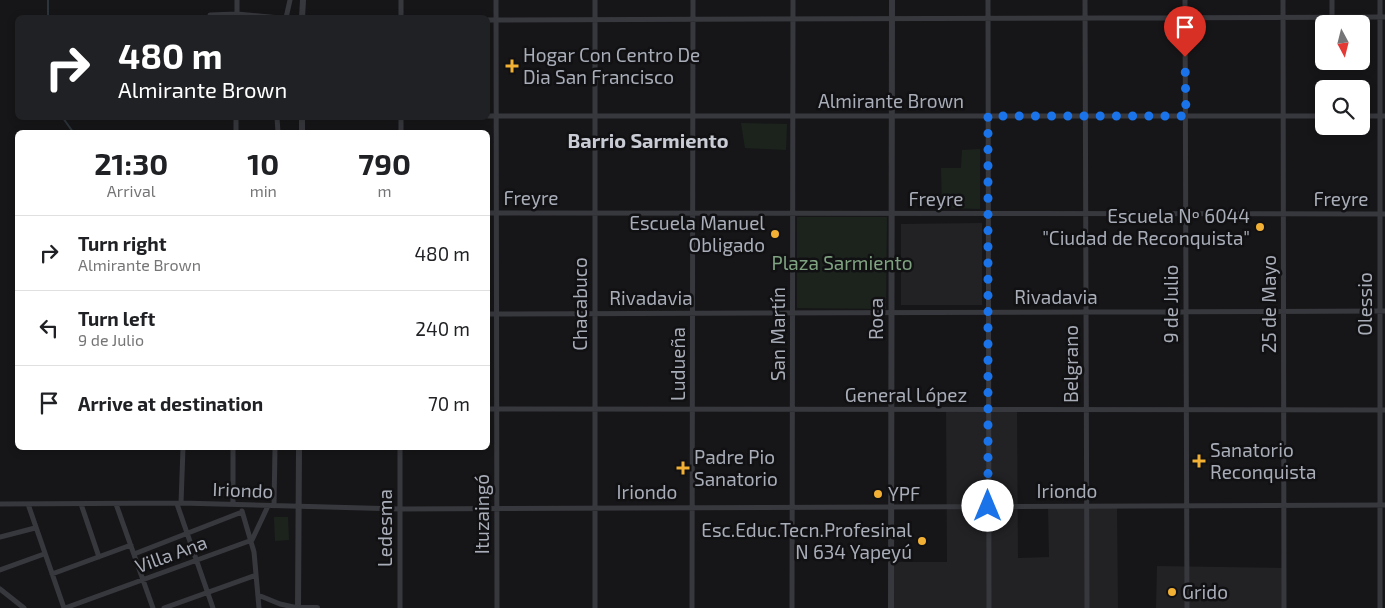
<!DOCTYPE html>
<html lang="en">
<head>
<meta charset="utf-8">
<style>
	body { margin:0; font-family:"Exo 2",sans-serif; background:#f6f6f6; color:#202124; height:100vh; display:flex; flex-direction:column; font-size:19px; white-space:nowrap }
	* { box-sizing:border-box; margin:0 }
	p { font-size:16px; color:#757577 }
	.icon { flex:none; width:28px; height:28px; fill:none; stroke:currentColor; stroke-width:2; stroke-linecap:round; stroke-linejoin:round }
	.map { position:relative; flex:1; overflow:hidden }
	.drawer { position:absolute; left:15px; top:130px; width:475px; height:320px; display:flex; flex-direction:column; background:#fff; border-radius:8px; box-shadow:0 2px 8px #0003 }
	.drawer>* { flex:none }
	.guide { position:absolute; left:15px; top:15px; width:475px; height:105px; border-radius:8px; box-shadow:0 2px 8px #0003; background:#202124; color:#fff; overflow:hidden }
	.needle { width:32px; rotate:173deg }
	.fabs { position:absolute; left:1315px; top:15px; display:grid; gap:10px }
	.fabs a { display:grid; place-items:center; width:55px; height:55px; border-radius:8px; background:#fff; box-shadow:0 2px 8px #0003; font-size:25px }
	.pin { position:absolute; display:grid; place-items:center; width:42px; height:42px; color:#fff; margin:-51px -21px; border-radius:50% 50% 50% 0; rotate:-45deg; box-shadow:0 0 5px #0007 }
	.pin .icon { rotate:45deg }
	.me { position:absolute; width:55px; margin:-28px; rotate:0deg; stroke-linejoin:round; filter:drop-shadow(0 0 4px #0008) }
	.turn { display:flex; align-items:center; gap:18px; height:105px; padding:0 20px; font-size:22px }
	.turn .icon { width:65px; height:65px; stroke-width:2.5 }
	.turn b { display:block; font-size:35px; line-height:42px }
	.eta { display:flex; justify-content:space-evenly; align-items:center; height:85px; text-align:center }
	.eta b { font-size:30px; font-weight:700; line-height:35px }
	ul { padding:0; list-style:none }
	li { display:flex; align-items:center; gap:15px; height:75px; padding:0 20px; border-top:1px solid #e0e0e0 }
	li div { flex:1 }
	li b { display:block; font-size:19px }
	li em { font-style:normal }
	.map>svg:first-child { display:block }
	.built { fill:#222225 }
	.green { fill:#1c231d }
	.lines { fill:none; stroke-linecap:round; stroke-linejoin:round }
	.stream { stroke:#2c353c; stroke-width:2 }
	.minor { stroke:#37383d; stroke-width:5 }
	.tertiary { stroke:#37383d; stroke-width:6 }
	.route { stroke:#1a73e8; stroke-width:9; stroke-dasharray:0 16.2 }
	.poi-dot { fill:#f2b134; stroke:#111113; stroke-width:2 }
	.labels { text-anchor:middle; stroke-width:5; stroke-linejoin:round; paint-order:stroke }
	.poi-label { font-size:19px; fill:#a8adb8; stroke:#111113; text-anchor:start }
	.street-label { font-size:19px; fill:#a8adb8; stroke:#111113 }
	.park-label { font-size:19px; fill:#7fa381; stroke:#111113 }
	.neighbourhood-label { font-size:20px; font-weight:bold; fill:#c9ccd4; stroke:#111113 }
</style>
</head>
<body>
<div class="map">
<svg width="1385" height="608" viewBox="0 0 1385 608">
	<rect width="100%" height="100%" fill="#161618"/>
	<!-- built -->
	<path class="built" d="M 982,223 L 982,305 L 901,305 L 901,224 Z
		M 946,408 L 1017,408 L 1018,558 L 1049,557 L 1048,507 L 1117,506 L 1118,608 L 893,608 L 893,562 L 947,562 Z
		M 1157,566 L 1286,568 L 1285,608 L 1156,608 Z"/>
	<!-- green -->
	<path class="green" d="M 741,123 L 787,124 L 786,150 L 745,148 Z
		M 980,149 L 980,209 L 942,208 L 941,168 L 961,168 L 962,150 Z
		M 797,217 L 887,217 L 886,309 L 797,308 Z
		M 274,517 L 288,517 L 289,540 L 275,541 Z"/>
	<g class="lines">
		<!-- stream -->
		<path class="stream" d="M 48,18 L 48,0
			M 63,118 L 73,132"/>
		<!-- minor -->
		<path class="minor" d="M 401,0 L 401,18
			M 496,0 L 497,608
			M 988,0 L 989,608
			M 1085,0 L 1087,608
			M 1185,0 L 1187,608
			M 1283,0 L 1284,608
			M 1380,0 L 1380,608
			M 210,15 L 237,14 L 280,18
			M 1332,17 L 1332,0
			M 237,18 L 237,0
			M 286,18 L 290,0
			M 488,20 L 1385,17
			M 488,116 L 1324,116
			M 1361,116 L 1385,116
			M 277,118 L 278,132
			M 236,132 L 236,118
			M 401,132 L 401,118
			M 488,213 L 1385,214
			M 488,314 L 1385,311
			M 488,409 L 1385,410
			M 233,448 L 233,504
			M 400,448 L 400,608
			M 181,503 L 183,448
			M 0,504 L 181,503 L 400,509 L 1385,505
			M 28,504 L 64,608
			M 81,504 L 99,557
			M 116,504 L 153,608
			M 177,504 L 213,608
			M 274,506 L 275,448
			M 242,511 L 254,552 L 259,608
			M 0,537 L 35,528
			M 134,554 L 242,512
			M 0,570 L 44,554
			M 52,574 L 131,545
			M 0,589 L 24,608
			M 258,595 L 280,604 L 298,608
			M 65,608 L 252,540 L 268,506
			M 164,608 L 256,575
			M 595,608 L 595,0
			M 692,608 L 693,0
			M 792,608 L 793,0"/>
		<!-- tertiary -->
		<path class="tertiary" d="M 302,18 L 303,0
			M 302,132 L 302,118
			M 298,608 L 299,448
			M 298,608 L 317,608
			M 891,608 L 892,0"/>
	</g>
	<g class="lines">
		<!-- route -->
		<path class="route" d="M 988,506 L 988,116 L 1186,116 L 1185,57"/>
	</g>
	<!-- markers -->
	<g class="poi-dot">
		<path d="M509.5 58.5h5v5h5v5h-5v5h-5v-5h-5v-5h5z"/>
		<circle cx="1260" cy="227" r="5"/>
		<circle cx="775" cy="234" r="5"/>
		<path d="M1196.5 453.5h5v5h5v5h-5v5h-5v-5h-5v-5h5z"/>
		<path d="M680.5 460.5h5v5h5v5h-5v5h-5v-5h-5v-5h5z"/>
		<circle cx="878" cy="494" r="5"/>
		<circle cx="922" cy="541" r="5"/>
		<circle cx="1172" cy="592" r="5"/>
	</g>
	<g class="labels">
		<!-- poi labels -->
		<g class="poi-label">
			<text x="523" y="62">Hogar Con Centro De<tspan x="523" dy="22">Dia San Francisco</tspan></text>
			<text x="1250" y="223" text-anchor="end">Escuela Nº 6044<tspan x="1250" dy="22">"Ciudad de Reconquista"</tspan></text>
			<text x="765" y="230" text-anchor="end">Escuela Manuel<tspan x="765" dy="22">Obligado</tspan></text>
			<text x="1210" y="457">Sanatorio<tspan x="1210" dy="22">Reconquista</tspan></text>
			<text x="694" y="464">Padre Pio<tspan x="694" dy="22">Sanatorio</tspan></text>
			<text x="888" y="501">YPF</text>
			<text x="912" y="537" text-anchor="end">Esc.Educ.Tecn.Profesinal<tspan x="912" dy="22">N 634 Yapeyú</tspan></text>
			<text x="1182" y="599">Grido</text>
		</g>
		<!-- street labels -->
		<g class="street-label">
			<text x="891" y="108">Almirante Brown</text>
			<text x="531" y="205">Freyre</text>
			<text x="936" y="206">Freyre</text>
			<text x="1341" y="206">Freyre</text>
			<text x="1056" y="304">Rivadavia</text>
			<text x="651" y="305">Rivadavia</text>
			<text transform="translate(580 304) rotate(-90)" y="7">Chacabuco</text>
			<text transform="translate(1171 304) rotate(-90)" y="7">9 de Julio</text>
			<text transform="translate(1269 304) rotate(-90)" y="7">25 de Mayo</text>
			<text transform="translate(1365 304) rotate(-90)" y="7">Olessio</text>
			<text transform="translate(876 319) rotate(-90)" y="7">Roca</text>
			<text transform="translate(778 334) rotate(-90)" y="7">San Martín</text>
			<text transform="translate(678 364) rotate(-90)" y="7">Ludueña</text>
			<text transform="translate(1071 364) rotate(-90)" y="7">Belgrano</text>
			<text x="906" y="402">General López</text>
			<text transform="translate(243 490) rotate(2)" y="7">Iriondo</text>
			<text x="1067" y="498">Iriondo</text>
			<text x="647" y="499">Iriondo</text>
			<text transform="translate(482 514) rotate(-90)" y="7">Ituzaingó</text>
			<text transform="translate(385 528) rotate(-90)" y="7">Ledesma</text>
			<text transform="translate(171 554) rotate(-20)" y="7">Villa Ana</text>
		</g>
		<!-- park labels -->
		<g class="park-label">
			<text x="842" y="270">Plaza Sarmiento</text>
		</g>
		<!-- neighbourhood labels -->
		<g class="neighbourhood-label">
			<text x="648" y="148">Barrio Sarmiento</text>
		</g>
	</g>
</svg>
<div class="fabs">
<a><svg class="needle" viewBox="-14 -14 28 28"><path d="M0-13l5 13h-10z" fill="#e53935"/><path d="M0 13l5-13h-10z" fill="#757577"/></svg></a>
<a><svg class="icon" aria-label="search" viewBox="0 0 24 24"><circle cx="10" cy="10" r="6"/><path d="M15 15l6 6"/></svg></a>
</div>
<div class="pin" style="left:1185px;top:57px;background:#d93025"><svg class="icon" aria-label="arrive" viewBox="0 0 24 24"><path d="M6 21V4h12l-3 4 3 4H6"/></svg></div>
<svg class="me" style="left:988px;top:506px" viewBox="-20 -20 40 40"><circle r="19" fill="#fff"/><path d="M0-13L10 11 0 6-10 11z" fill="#1a73e8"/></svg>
<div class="guide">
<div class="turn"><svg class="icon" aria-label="right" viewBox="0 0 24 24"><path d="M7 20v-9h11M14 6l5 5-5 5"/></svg><div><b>480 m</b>Almirante Brown</div></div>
</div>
<section class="drawer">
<div class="eta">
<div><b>21:30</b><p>Arrival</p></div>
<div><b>10</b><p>min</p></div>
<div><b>790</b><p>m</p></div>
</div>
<ul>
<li><svg class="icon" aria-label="right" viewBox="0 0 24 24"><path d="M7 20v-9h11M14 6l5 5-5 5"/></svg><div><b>Turn right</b><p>Almirante Brown</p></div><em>480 m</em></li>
<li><svg class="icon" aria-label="left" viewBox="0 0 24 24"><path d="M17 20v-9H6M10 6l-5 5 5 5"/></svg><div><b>Turn left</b><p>9 de Julio</p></div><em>240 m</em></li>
<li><svg class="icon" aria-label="arrive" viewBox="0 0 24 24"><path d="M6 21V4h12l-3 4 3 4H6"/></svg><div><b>Arrive at destination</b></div><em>70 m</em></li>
</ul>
</section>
</div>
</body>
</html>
